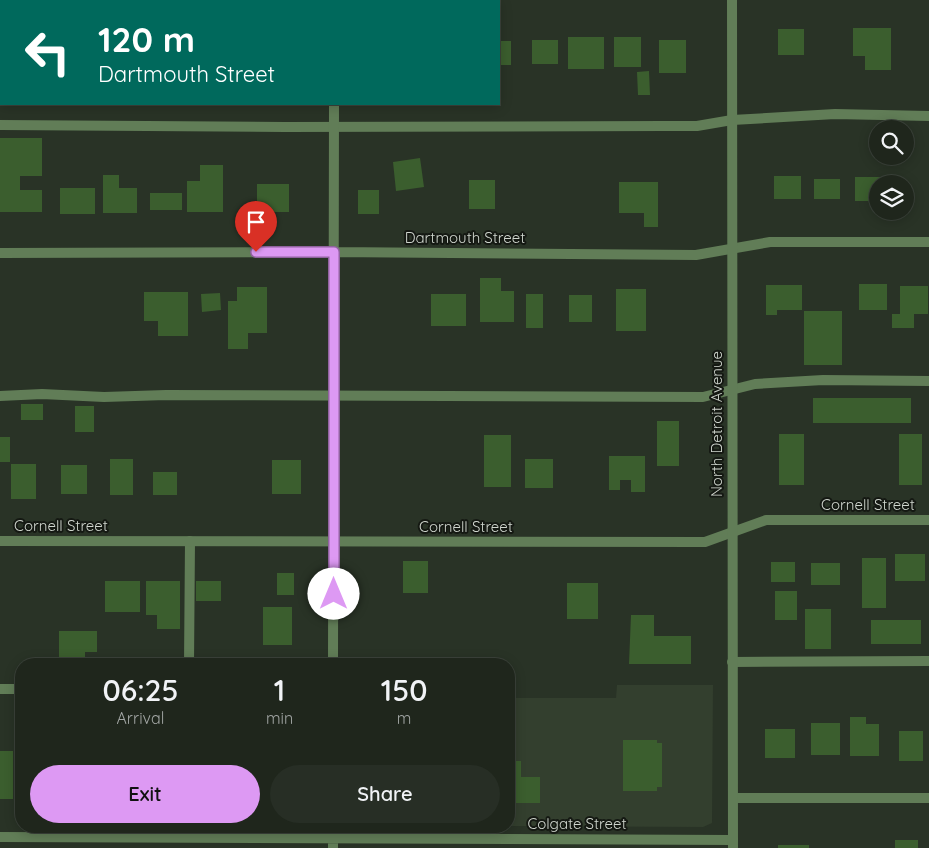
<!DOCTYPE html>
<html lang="en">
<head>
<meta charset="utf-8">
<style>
	body { margin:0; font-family:Quicksand,sans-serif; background:#272e25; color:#f1f3f6; height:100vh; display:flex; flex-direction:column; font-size:19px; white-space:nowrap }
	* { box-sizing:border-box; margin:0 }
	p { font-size:16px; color:#a1a5a3 }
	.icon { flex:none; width:28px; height:28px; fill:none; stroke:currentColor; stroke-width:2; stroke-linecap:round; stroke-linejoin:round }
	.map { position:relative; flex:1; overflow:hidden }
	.panel { position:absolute; left:15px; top:658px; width:500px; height:175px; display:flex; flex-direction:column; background:#1f261c; border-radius:20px; box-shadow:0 2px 12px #0003,0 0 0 1px #3c433b }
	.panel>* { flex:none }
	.banner { position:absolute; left:0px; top:0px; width:500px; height:105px; box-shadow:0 2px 12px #0003,0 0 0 1px #3c433b; background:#00695c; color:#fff; overflow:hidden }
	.tools { position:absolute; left:869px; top:120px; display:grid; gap:10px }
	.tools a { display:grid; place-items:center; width:45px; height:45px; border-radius:50%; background:#1f261c; box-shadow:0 2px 12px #0003,0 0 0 1px #3c433b; font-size:25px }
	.pin { position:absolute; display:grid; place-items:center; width:42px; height:42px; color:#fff; margin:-51px -21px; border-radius:50% 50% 50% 0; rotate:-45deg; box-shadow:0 0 5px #0007 }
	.pin .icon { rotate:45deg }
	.me { position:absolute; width:55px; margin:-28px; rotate:0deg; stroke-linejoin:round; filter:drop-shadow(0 0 4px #0008) }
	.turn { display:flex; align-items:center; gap:18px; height:105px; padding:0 15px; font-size:22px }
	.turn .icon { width:65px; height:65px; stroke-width:2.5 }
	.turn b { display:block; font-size:35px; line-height:42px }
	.eta { display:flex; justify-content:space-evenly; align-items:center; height:85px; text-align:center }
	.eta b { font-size:30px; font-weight:600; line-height:35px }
	.button { display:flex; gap:10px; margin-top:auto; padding:10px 15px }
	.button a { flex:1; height:58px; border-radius:30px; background:#dd99f3; color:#111; font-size:20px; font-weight:600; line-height:58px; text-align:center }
	.button a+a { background:#272e25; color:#f1f3f6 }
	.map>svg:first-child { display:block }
	.built { fill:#333f2e }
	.building { fill:#3b5e2e }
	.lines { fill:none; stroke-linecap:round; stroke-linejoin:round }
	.service { stroke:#617d57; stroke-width:10 }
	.minor { stroke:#617d57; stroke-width:10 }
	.tertiary { stroke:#617d57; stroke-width:10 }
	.route-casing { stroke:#90639e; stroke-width:12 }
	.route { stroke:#dd99f3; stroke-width:9 }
	.labels { text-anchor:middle; stroke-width:4; stroke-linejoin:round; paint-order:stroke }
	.street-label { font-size:15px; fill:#d0d6ce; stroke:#151913 }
</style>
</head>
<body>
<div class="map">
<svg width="929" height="848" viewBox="0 0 929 848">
	<rect width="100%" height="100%" fill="#293326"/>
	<!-- built -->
	<path class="built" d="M 617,685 L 713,685 L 712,823 L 703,827 L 509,826 L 509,698 L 616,698 Z"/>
	<!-- building -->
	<path class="building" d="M 853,28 L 891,28 L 891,70 L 865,70 L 865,56 L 853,56 Z
		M 778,29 L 804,29 L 804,55 L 778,55 Z
		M 568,37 L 604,37 L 604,69 L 568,69 Z
		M 614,37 L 641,37 L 641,67 L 614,67 Z
		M 532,40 L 558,40 L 558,64 L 532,64 Z
		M 659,40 L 686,40 L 686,73 L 659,73 Z
		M 499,41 L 511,41 L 511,65 L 499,65 Z
		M 649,71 L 650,95 L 638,95 L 637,72 Z
		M 0,138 L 42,138 L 42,176 L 20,176 L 20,190 L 42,190 L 42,212 L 0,212 Z
		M 420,158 L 424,187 L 396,191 L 393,162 Z
		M 200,165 L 223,165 L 223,212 L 187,212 L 187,181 L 200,181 Z
		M 103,175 L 119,175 L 119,188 L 137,188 L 137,213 L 103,213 Z
		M 774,176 L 801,176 L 801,199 L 774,199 Z
		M 855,177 L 882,177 L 882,184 L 878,184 L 878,201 L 855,201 Z
		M 814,179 L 840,179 L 840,199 L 814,199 Z
		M 469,180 L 495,180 L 495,209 L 469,209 Z
		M 619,182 L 658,182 L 658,227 L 644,227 L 644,213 L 619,213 Z
		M 257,184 L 289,184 L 289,212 L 257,212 Z
		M 60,188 L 95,188 L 95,214 L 60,214 Z
		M 358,190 L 379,190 L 379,214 L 358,214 Z
		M 150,193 L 182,193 L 182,210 L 150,210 Z
		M 480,278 L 501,278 L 501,291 L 514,291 L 514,322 L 480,322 Z
		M 859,284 L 887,284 L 887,310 L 859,310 Z
		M 766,285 L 802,285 L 802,310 L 777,310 L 777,315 L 766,315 Z
		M 900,286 L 928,286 L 928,314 L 914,314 L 914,328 L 892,328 L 892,314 L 900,314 Z
		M 237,287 L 267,287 L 267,333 L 248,333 L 248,349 L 228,349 L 228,301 L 237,301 Z
		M 616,289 L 646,289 L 646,331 L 616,331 Z
		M 144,292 L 188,292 L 188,336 L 158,336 L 158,321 L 144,321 Z
		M 220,293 L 221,310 L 202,312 L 201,294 Z
		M 431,294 L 466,294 L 466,326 L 431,326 Z
		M 526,294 L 543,294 L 543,328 L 526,328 Z
		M 569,295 L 592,295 L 592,322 L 569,322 Z
		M 804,311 L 842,311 L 842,365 L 804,365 Z
		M 813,398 L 911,398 L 911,423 L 813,423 Z
		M 21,404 L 43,404 L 43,420 L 21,420 Z
		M 75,406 L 94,406 L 94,432 L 75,432 Z
		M 657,421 L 679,421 L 679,466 L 657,466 Z
		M 779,434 L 804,434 L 804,485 L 779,485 Z
		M 899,434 L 922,434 L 922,485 L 899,485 Z
		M 484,435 L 511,435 L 511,487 L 484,487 Z
		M 0,437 L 10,437 L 10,462 L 0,462 Z
		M 609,456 L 645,456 L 645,492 L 631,492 L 631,480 L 620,480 L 620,490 L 609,490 Z
		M 110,459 L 133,459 L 133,495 L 110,495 Z
		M 525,459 L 553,459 L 553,488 L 525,488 Z
		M 272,460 L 301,460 L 301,494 L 272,494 Z
		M 11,464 L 36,464 L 36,499 L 11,499 Z
		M 61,465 L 87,465 L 87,494 L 61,494 Z
		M 153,472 L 177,472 L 177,495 L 153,495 Z
		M 895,554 L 925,554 L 925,581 L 895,581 Z
		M 862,558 L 886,558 L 886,608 L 862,608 Z
		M 403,561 L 428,561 L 428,593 L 403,593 Z
		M 771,562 L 795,562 L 795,582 L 771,582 Z
		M 811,563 L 840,563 L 840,585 L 811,585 Z
		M 277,573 L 294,573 L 294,595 L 277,595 Z
		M 105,581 L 140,581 L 140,612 L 105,612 Z
		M 146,581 L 180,581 L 180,629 L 157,629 L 157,615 L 146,615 Z
		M 196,581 L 221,581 L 221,601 L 196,601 Z
		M 567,583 L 598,583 L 598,619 L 567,619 Z
		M 775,591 L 797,591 L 797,620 L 775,620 Z
		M 263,607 L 292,607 L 292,645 L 263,645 Z
		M 805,609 L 831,609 L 831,649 L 805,649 Z
		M 631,615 L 654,615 L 654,636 L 691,636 L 691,664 L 629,664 Z
		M 871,620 L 921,620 L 921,644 L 871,644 Z
		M 59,631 L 97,631 L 97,652 L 85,652 L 85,664 L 59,664 Z
		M 850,717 L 866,717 L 866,724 L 879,724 L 879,756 L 850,756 Z
		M 811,723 L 840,723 L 840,755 L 811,755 Z
		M 765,729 L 795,729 L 795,758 L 765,758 Z
		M 899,731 L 923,731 L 923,761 L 899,761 Z
		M 623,740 L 657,740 L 657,743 L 662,743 L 662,787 L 657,787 L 657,791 L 623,791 Z
		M 0,751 L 13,751 L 13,799 L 0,799 Z
		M 509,761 L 521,761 L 521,777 L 540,777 L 540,803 L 509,803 Z
		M 895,840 L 918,840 L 918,848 L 895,848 Z
		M 778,845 L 809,845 L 809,848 L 778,848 Z"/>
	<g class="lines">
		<!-- service -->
		<path class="service" d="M 0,125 L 285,127 L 664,126 L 697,126 L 732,120 L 835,114 L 929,116
			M 0,396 L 42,394 L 104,397 L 166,395 L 703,397 L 755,384 L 823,380 L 929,381
			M 732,662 L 929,661
			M 189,664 L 190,541
			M 0,689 L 21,689
			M 189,826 L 189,837"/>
		<!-- minor -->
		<path class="minor" d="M 72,0 L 341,0
			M 0,253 L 334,252 L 696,255 L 770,242 L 929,242
			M 0,541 L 705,542 L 766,520 L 929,520
			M 333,664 L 334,104
			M 733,798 L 929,798
			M 0,837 L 733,840
			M 333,848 L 333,826"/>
		<!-- tertiary -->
		<path class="tertiary" d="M 732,0 L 733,848"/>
	</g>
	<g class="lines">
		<!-- route casing -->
		<g class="route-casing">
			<path id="route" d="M 256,252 L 334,252 L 334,594"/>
		</g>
		<!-- route -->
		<use href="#route" class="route"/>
	</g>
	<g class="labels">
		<!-- street labels -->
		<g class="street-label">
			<text x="465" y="243">Dartmouth Street</text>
			<text transform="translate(717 424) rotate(-90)" y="5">North Detroit Avenue</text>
			<text x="868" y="510">Cornell Street</text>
			<text x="61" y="531">Cornell Street</text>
			<text x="466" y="532">Cornell Street</text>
			<text x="577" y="829">Colgate Street</text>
		</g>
	</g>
</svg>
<div class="tools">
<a><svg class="icon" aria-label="search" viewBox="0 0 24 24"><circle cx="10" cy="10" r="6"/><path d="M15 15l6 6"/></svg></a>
<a><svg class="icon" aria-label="layers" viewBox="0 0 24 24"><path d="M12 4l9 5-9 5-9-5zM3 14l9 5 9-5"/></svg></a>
</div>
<div class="pin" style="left:256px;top:252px;background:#d93025"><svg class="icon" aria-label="arrive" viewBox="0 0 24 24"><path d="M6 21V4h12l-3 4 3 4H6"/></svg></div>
<svg class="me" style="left:334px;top:594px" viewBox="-20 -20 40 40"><circle r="19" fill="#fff"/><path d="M0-13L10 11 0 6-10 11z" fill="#dd99f3"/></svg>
<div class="banner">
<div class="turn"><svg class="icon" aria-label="left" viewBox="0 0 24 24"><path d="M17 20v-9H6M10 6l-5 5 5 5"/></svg><div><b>120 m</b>Dartmouth Street</div></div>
</div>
<section class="panel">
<div class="eta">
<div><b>06:25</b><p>Arrival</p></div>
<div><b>1</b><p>min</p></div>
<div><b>150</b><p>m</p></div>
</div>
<div class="button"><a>Exit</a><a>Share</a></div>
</section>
</div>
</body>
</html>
